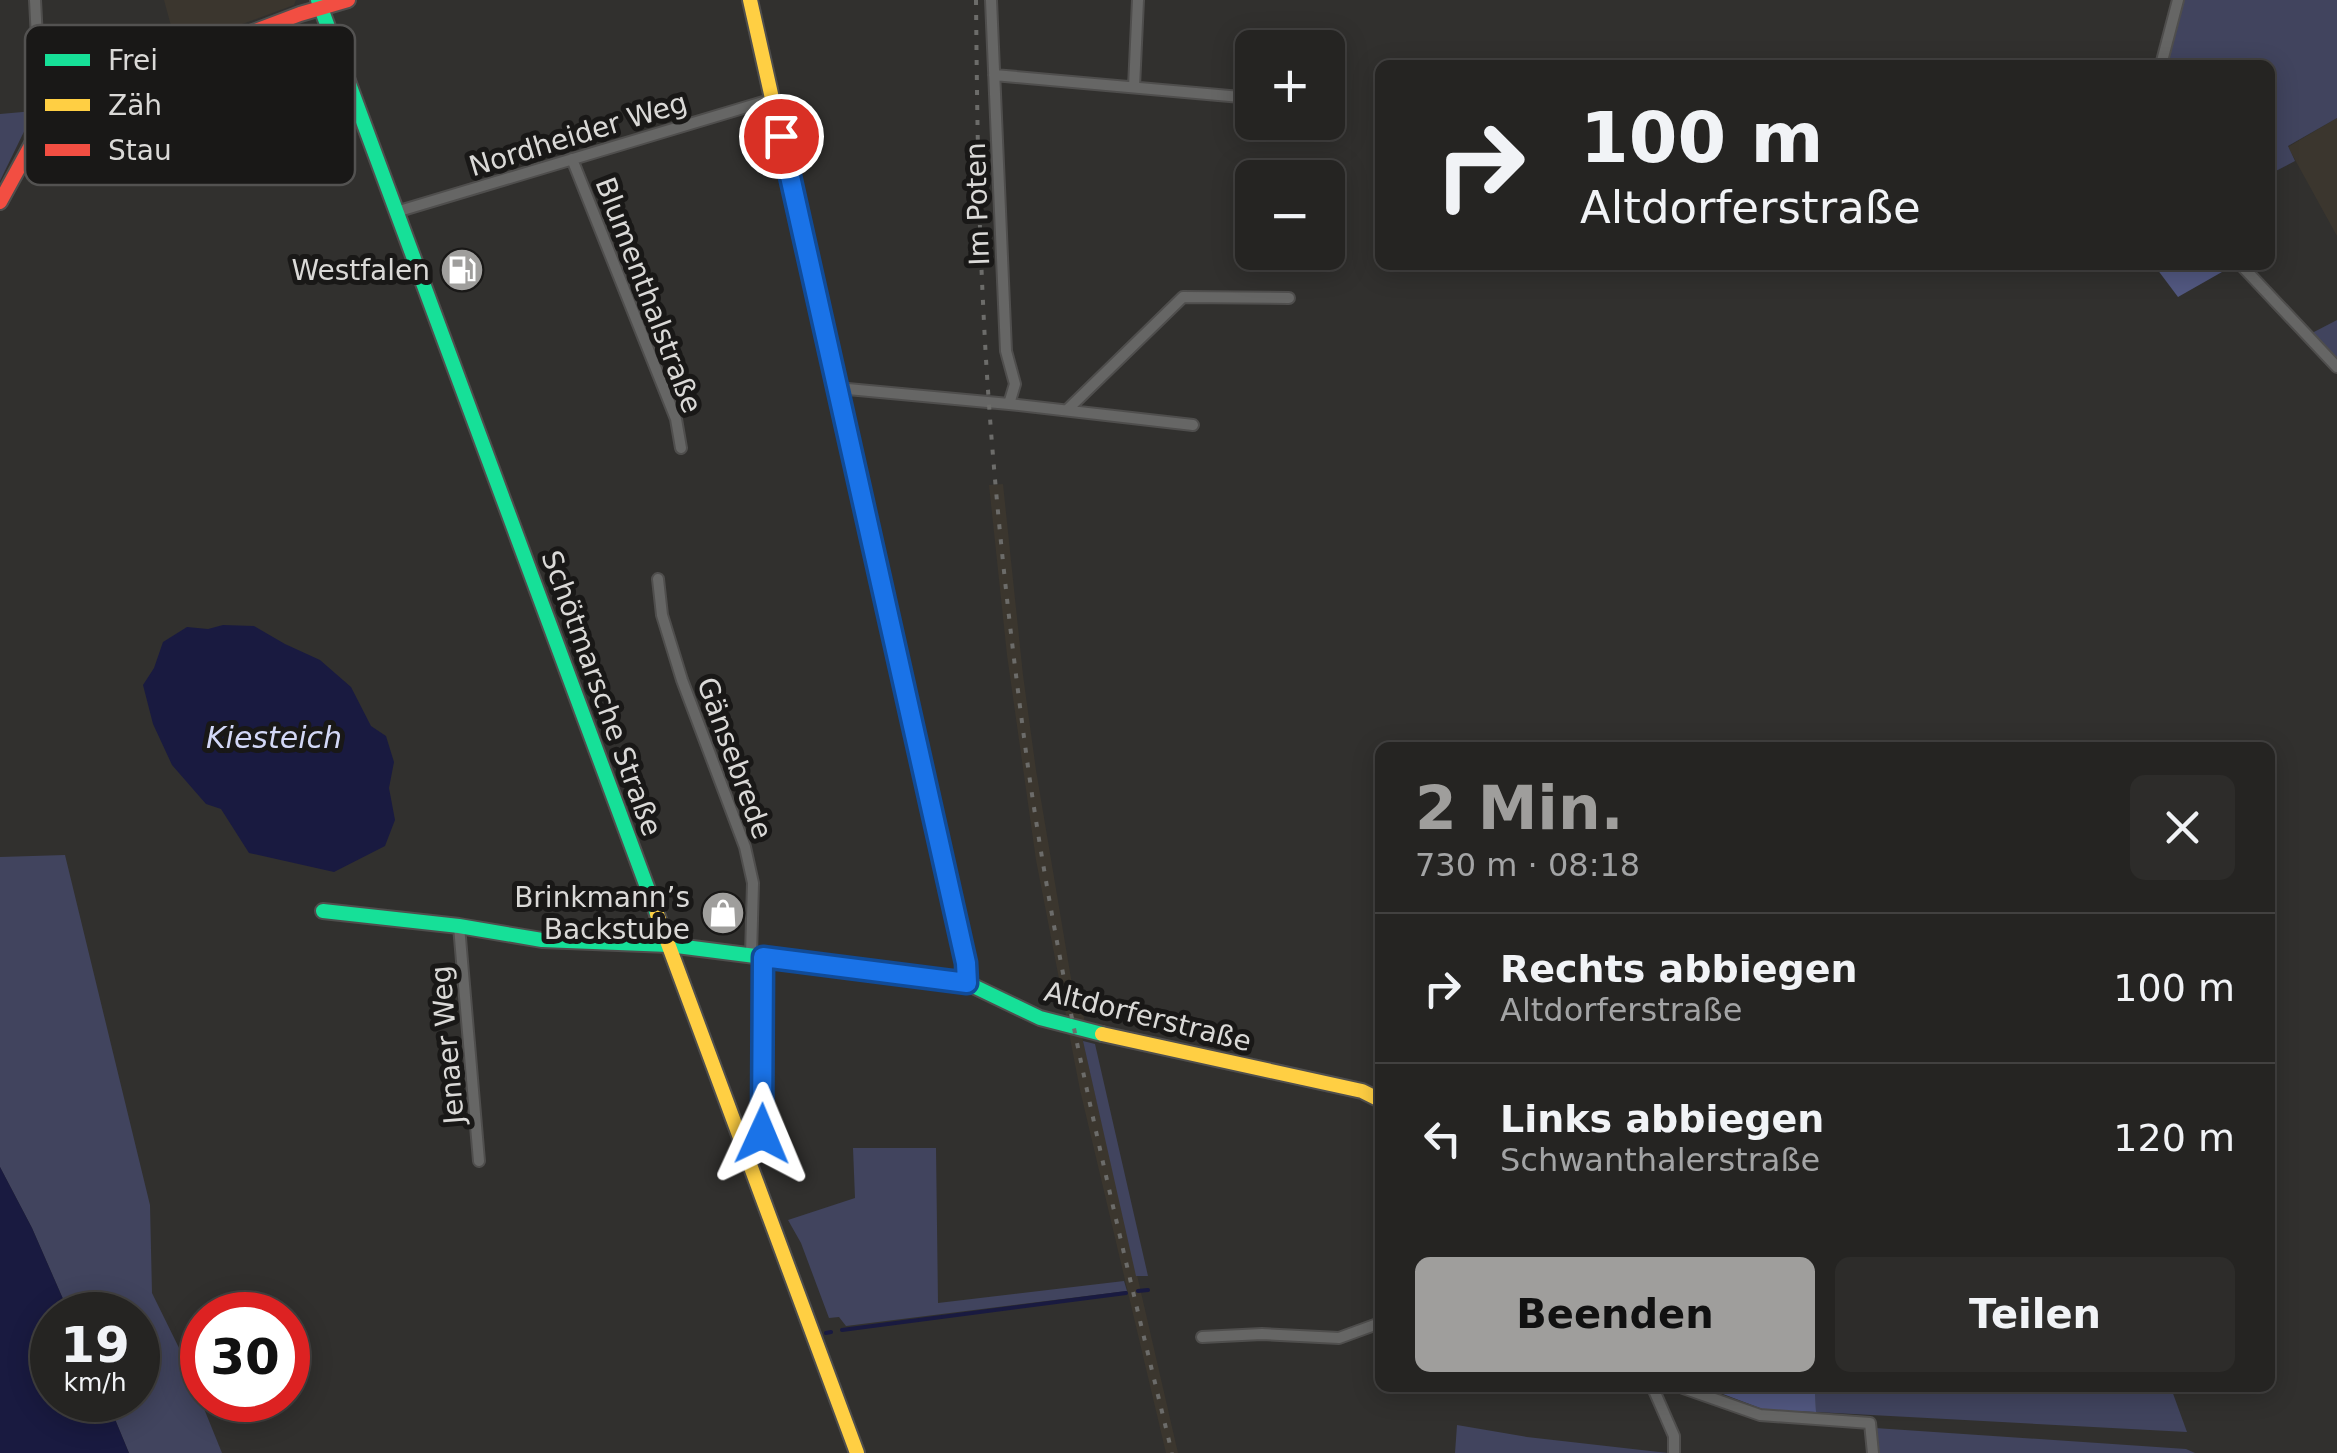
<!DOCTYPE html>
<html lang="de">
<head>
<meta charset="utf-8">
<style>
	body { margin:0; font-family:"DejaVu Sans",sans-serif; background:#2d2c2a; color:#f1f3f6; height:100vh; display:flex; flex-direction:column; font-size:38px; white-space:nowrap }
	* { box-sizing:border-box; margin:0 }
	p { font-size:32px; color:#a3a4a5 }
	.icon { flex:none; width:55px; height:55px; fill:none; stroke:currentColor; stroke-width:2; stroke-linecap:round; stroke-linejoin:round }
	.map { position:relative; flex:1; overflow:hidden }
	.drawer { position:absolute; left:1375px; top:742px; width:900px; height:650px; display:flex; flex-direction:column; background:#252422; border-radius:15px; box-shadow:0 5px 25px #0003,0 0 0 2px #424140 }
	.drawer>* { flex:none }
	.hud { position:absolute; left:1375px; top:60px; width:900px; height:210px; border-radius:15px; box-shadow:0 5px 25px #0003,0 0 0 2px #424140; background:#252422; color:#f1f3f6; overflow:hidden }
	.controls { position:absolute; left:1235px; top:30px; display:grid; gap:20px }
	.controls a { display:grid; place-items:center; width:110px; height:110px; border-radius:15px; background:#252422; box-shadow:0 5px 25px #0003,0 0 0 2px #424140; font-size:50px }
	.speed { position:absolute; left:30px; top:1292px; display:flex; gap:20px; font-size:50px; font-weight:700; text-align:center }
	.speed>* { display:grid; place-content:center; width:130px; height:130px; border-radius:50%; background:#252422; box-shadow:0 5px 25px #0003,0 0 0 2px #424140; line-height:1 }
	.speed small { font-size:25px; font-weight:400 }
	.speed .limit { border:15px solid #d22; background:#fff; color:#111 }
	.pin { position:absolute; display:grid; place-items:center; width:85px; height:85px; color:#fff; margin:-42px; border:5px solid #fff; border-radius:50%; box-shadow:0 2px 10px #0007 }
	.me { position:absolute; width:110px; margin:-55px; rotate:1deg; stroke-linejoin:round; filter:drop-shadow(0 0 8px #0008) }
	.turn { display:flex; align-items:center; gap:35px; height:210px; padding:0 40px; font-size:45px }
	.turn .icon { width:130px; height:130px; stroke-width:2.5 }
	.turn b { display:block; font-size:70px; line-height:85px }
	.round { display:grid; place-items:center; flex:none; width:105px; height:105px; border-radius:15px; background:#2d2c2a }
	.head { display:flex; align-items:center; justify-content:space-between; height:170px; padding:0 40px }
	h1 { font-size:60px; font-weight:600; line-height:75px; color:#9f9e9c }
	.action { display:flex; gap:20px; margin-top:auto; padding:20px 40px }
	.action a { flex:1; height:115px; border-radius:15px; background:#9f9e9c; color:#111; font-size:40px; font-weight:600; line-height:115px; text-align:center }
	.action a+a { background:#2d2c2a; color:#f1f3f6 }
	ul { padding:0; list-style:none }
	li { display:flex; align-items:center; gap:30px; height:150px; padding:0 40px; border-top:2px solid #424140 }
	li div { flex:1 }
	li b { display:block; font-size:38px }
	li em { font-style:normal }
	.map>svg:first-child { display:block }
	.built { fill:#3b362e }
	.green { fill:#41445e }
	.forest { fill:#525881 }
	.water { fill:#191a40 }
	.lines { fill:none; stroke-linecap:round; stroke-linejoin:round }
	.stream { stroke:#191a40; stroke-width:4 }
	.street-casing { stroke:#4f4e4d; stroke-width:14 }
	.fast-casing { stroke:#4f4e4d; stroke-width:18 }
	.slow-casing { stroke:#4f4e4d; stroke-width:18 }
	.jam-casing { stroke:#4f4e4d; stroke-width:18 }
	.street { stroke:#666665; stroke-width:10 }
	.fast { stroke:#16e098; stroke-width:14 }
	.slow { stroke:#ffcf43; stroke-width:14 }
	.jam { stroke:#f24e42; stroke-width:14 }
	.rail { stroke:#6c6c6a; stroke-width:4; stroke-dasharray:5 10; stroke-linecap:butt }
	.route-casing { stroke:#114b97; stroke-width:25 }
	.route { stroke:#1a73e8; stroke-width:18 }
	.labels { text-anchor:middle; stroke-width:10; stroke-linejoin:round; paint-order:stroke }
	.street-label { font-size:28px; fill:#dad9d7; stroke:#191817 }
	.poi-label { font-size:28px; fill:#dad9d7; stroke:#191817; text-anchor:end }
	.water-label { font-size:30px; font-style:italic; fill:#d3d8f7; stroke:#191817 }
	.key { fill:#191817; stroke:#535251; stroke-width:2.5 }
	.key-label { font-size:28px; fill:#dad9d7 }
</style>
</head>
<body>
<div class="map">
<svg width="2337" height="1453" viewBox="0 0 2337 1453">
	<rect width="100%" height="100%" fill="#31302e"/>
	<!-- built -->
	<path class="built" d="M 164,0 L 296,0 L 294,5 L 177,48 Z
		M 2337,118 L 2337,236 L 2288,147 Z
		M 1003,484 L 1023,675 L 1036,770 L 1076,1008 L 1083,1012 L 1085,1024 L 1067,1020 L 1036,860 L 1007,655 L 989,485 Z
		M 1069,1033 L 1082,1036 L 1178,1453 L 1166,1453 L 1080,1090 Z"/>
	<!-- green -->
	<path class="green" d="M 2182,0 L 2337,0 L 2337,118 L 2288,146 L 2295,161 L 2270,174 L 2270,65 L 2166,65 Z
		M 34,111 L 0,181 L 0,114 Z
		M 2337,320 L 2337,359 L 2312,333 Z
		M 65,855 L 150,1205 L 152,1293 L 181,1352 L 222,1453 L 129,1453 L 107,1400 L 138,1400 L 138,1315 L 70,1315 L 32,1228 L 0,1167 L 0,857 Z
		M 1083,1041 L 1095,1044 L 1148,1276 L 1136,1276 Z
		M 853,1148 L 936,1148 L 938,1303 L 1124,1281 L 1127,1291 L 846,1326 L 839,1317 L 829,1318 L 801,1243 L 788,1220 L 855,1198 Z
		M 1815,1388 L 2171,1388 L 2187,1432 L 1816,1412 Z
		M 1457,1425 L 1527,1437 L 1668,1453 L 1455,1453 Z
		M 1875,1428 L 2186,1449 L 2195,1453 L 1878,1453 Z"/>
	<!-- forest -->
	<path class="forest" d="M 2154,265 L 2226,265 L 2229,268 L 2178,297 Z
		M 1707,1388 L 1815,1388 L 1816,1412 L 1765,1410 Z"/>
	<!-- water -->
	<path class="water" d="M 223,625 L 254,626 L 285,644 L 320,660 L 351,687 L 371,726 L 386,736 L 394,762 L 389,788 L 395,820 L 385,846 L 334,872 L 249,853 L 221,809 L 206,804 L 172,765 L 153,724 L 143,685 L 154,668 L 163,642 L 187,627 L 208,629 Z
		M 0,1167 L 32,1228 L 70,1315 L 52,1315 L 52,1400 L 107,1400 L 129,1453 L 0,1453 Z"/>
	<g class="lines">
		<!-- stream -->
		<path class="stream" d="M 1138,1291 L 1148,1290
			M 842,1330 L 1126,1293
			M 826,1333 L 831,1332"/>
		<!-- street casing -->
		<g class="street-casing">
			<path id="street" d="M 35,0 L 39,77 L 46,118
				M 991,0 L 1006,351 L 1015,384 L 1009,404
				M 2161,65 L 2178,0
				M 994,75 L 1252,98
				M 1134,87 L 1138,0
				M 572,159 L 676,419 L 681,448
				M 396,212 L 773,99
				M 2241,265 L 2337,367
				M 837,388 L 1009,404 L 1193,425
				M 1067,410 L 1183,297 L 1289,298
				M 658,579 L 662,615 L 682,680 L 745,847 L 753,883 L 751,955
				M 459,926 L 479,1161
				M 756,1146 L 762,1134 L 763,1123 L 763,957
				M 1202,1337 L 1262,1334 L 1339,1338 L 1380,1323
				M 1653,1388 L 1674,1436 L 1674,1453
				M 1683,1388 L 1760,1415 L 1870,1423 L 1873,1453"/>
		</g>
		<!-- fast casing -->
		<g class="fast-casing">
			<path id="fast" d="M 318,0 L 657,914
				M 838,394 L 966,963 L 967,983
				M 323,911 L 459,926 L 542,940 L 669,945 L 967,983 L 1040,1018 L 1102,1034"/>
		</g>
		<!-- slow casing -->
		<g class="slow-casing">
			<path id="slow" d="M 750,0 L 838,394
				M 657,914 L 857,1453
				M 1102,1034 L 1362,1091 L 1380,1100"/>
		</g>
		<!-- jam casing -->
		<g class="jam-casing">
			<path id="jam" d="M 0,202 L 46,118 L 70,102 L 300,14 L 348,0"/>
		</g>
		<!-- street -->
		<use href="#street" class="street"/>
		<!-- fast -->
		<use href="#fast" class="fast"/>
		<!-- slow -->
		<use href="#slow" class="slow"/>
		<!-- jam -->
		<use href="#jam" class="jam"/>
		<!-- rail -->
		<path class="rail" d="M 976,0 C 977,101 978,201 983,302 C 990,457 1007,613 1028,767 C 1061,999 1117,1226 1172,1453"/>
	</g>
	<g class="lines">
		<!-- route casing -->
		<g class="route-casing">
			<path id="route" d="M 762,1134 L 763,957 L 967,983 L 966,963 L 781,136"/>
		</g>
		<!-- route -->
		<use href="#route" class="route"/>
	</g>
	<!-- icons -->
	<defs>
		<g id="fuel-disc" transform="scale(2.25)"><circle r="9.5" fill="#9f9e9c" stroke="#191817"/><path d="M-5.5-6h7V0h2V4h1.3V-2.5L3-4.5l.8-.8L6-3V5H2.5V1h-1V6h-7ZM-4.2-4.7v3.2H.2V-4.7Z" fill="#fff"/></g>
		<g id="shop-disc" transform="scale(2.25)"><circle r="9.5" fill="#9f9e9c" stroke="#191817"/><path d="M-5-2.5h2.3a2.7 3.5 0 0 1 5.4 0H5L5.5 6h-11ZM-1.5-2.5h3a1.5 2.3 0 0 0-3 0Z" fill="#fff"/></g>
	</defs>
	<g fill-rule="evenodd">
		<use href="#fuel-disc" x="462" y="270"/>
		<use href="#shop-disc" x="723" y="913"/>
	</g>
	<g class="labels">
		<!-- street labels -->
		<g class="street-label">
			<text transform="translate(578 134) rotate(-17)" y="10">Nordheider Weg</text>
			<text transform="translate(977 204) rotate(-92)" y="10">Im Poten</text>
			<text transform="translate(649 295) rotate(69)" y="10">Blumenthalstraße</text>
			<text transform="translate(602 693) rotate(70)" y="10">Schötmarsche Straße</text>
			<text transform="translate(735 758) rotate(70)" y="10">Gänsebrede</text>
			<text transform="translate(1148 1016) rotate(14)" y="10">Altdorferstraße</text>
			<text transform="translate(447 1045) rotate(-95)" y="10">Jenaer Weg</text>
		</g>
		<!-- poi labels -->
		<g class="poi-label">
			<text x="430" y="280">Westfalen</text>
			<text x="690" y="907">Brinkmann’s<tspan x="690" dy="32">Backstube</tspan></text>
		</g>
		<!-- water labels -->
		<g class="water-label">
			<text x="274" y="748">Kiesteich</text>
		</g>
	</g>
	<!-- legend -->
	<rect x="25" y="25" width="330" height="160" rx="15" class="key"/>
	<rect x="45" y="54" width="45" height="12" fill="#16e098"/>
	<rect x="45" y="99" width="45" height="12" fill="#ffcf43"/>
	<rect x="45" y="144" width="45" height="12" fill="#f24e42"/>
	<g class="key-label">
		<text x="108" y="70">Frei</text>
		<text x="108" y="115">Zäh</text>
		<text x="108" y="160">Stau</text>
	</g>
</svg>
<div class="controls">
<a>+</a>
<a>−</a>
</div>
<div class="speed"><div>19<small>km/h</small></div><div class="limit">30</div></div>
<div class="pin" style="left:781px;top:136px;background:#d93025"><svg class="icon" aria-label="arrive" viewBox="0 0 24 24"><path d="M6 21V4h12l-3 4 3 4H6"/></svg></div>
<svg class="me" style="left:762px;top:1134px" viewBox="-20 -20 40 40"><path d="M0-17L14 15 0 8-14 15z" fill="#1a73e8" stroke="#fff" stroke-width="4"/></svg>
<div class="hud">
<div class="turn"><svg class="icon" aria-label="right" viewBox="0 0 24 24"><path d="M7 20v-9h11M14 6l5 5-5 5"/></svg><div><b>100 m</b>Altdorferstraße</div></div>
</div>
<section class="drawer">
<div class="head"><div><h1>2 Min.</h1><p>730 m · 08:18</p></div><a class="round"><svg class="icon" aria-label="close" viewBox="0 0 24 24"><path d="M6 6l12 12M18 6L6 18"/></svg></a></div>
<ul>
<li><svg class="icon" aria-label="right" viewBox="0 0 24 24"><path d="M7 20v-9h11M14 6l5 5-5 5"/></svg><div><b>Rechts abbiegen</b><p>Altdorferstraße</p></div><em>100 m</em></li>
<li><svg class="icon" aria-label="left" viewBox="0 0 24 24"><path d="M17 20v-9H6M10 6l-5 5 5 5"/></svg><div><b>Links abbiegen</b><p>Schwanthalerstraße</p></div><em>120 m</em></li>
</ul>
<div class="action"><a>Beenden</a><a>Teilen</a></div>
</section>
</div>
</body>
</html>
